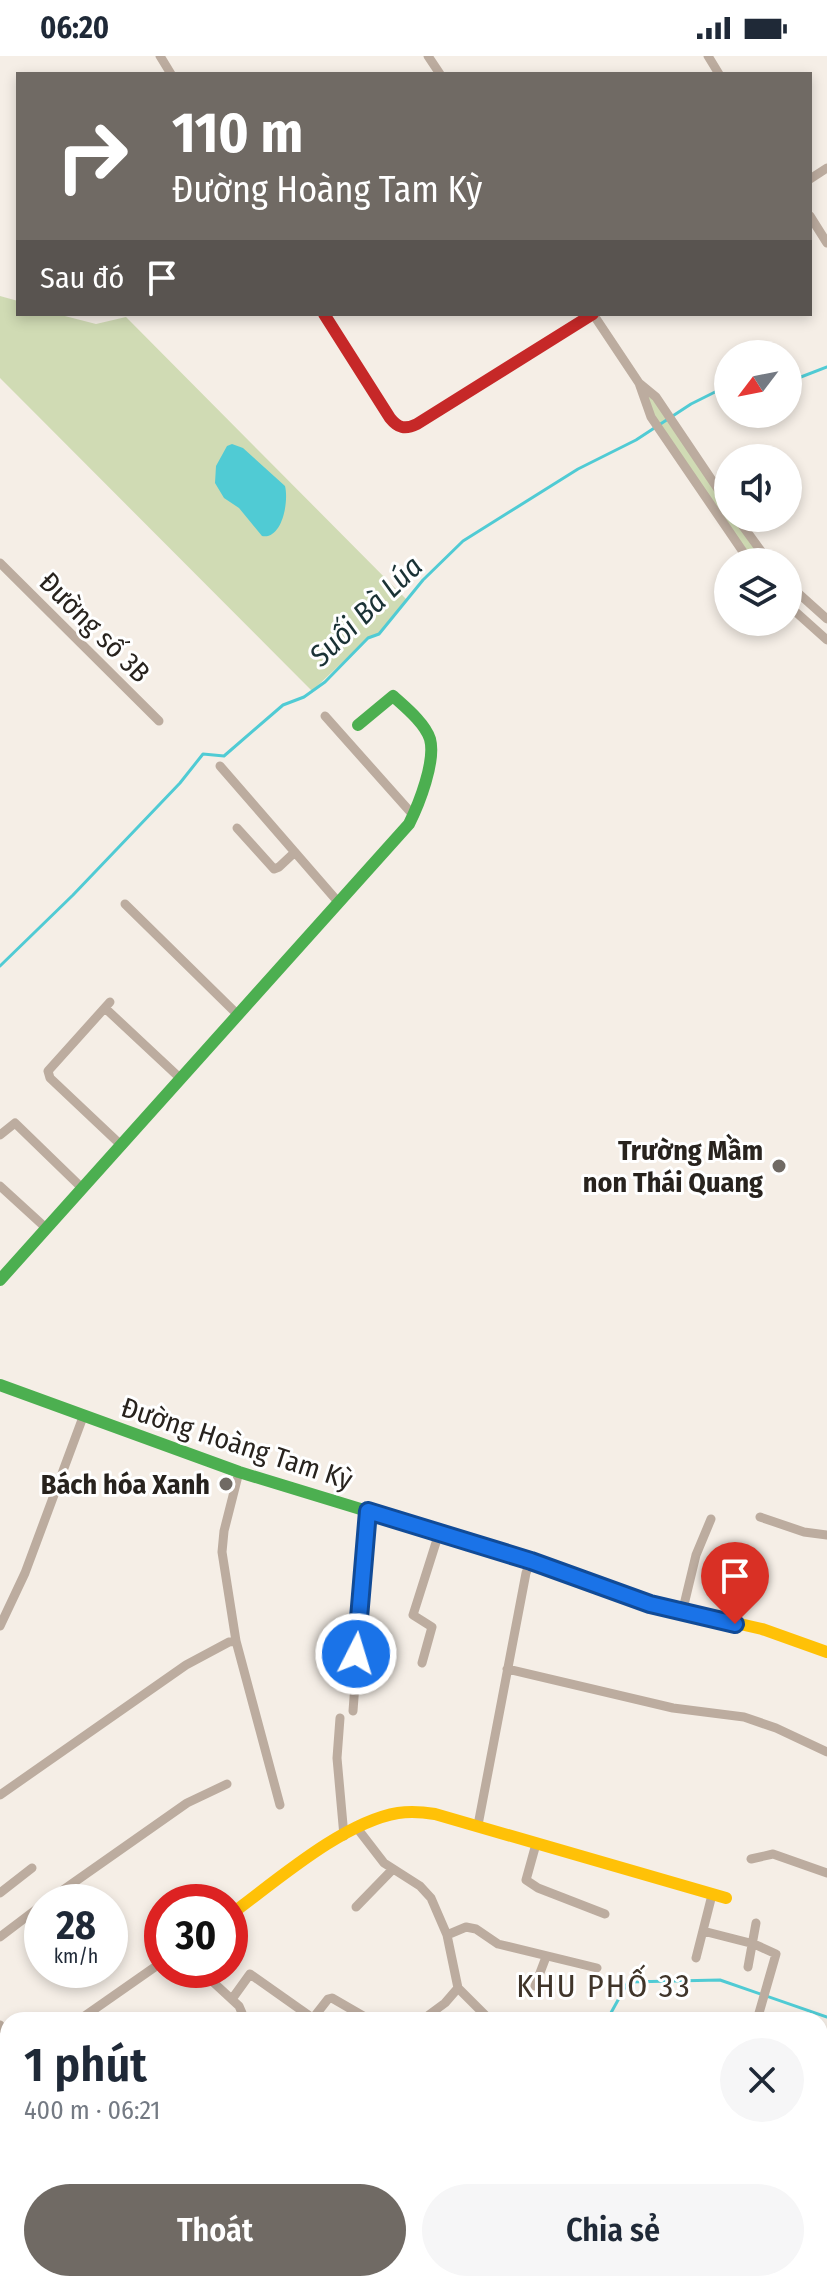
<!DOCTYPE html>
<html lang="vi">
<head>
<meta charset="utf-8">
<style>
	body { margin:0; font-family:"Fira Sans Condensed",sans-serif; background:#f6f6f7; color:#1f2937; height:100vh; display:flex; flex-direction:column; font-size:30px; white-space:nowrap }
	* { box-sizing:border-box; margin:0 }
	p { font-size:26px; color:#747a83 }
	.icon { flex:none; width:44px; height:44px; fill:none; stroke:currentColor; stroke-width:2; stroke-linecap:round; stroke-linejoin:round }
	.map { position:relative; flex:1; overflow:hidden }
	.side { position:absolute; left:0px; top:1956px; width:828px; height:280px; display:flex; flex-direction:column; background:#fff; border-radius:24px 24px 0 0; box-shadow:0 4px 12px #0003 }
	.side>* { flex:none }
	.hud { position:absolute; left:16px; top:16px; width:796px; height:244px; border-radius:0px; box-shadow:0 4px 12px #0003; background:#706a64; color:#fff; overflow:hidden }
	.needle { width:52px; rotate:238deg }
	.controls { position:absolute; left:714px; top:284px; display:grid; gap:16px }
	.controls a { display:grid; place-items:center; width:88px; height:88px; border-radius:50%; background:#fff; box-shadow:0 4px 12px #0003; font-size:40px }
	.speed { position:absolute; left:24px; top:1828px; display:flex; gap:16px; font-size:40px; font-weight:700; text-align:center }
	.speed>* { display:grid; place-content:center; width:104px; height:104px; border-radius:50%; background:#fff; box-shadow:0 4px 12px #0003; line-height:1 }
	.speed small { font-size:20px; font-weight:400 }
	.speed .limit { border:12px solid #d22; background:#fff; color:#111 }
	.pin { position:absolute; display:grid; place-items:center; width:68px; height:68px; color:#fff; margin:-82px -34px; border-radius:50% 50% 50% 0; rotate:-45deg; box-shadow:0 0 8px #0007 }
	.pin .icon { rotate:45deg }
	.me { position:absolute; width:88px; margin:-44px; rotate:5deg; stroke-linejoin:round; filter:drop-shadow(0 0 6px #0008) }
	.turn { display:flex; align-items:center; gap:28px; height:168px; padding:0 24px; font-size:36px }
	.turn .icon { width:104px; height:104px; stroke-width:2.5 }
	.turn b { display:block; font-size:56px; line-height:68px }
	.then { display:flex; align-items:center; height:76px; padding:0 24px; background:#0003; gap:16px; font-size:30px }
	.round { display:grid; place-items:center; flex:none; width:84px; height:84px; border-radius:42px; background:#f6f6f7 }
	.head { display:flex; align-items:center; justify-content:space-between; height:136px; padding:0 24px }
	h1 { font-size:48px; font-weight:600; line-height:60px }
	.button { display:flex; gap:16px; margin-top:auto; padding:16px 24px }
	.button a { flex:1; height:92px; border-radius:48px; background:#706a64; color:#fff; font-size:32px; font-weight:600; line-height:92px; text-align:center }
	.button a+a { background:#f6f6f7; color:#1f2937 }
	.status { display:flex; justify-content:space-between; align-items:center; height:56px; padding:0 40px; background:#fff; direction:ltr }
	.status svg { height:22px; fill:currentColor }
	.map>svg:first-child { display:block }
	.green { fill:#d0dbb4 }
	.water { fill:#50cbd4 }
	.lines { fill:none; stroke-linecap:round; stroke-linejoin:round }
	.stream { stroke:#50cbd4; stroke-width:3 }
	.street { stroke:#bcac9f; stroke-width:9 }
	.fast { stroke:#4caf50; stroke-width:12 }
	.slow { stroke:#ffc107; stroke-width:12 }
	.jam { stroke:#c62828; stroke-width:12 }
	.route-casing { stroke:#114b97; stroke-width:20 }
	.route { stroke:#1a73e8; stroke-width:14 }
	.poi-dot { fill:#706a64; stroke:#fff; stroke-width:3 }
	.labels { text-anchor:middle; stroke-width:6; stroke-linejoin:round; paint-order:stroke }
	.street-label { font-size:28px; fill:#28231e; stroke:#fff }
	.poi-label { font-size:28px; font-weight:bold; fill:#28231e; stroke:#fff; text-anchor:end }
	.water-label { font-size:30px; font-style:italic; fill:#1a3235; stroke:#fff }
	.quarter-label { font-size:32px; letter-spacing:2px; fill:#40352a; stroke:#fff }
</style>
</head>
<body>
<div class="status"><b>06:20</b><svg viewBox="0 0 49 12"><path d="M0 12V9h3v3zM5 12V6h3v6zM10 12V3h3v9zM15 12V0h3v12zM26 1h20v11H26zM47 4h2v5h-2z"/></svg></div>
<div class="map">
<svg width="827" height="2236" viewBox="0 0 827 2236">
	<rect width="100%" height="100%" fill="#f5eee6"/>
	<!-- green -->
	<path class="green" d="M 0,240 L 18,245 L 18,258 L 57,258 L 96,268 L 126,261 L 407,544 L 379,578 L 368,582 L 312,635 L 0,322 Z
		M 644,335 L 654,343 L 728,454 L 728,462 L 733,462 L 765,506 L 754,506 L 654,360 Z
		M 827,2100 L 827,2218 L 821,2236 L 784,2236 L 787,2228 L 820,2228 L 820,2120 Z"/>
	<!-- water -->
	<path class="water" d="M 232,388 L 243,392 L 285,430 C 289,446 282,484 262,480 L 239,452 L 224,442 L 215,427 L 216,410 L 227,390 Z"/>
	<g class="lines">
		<!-- stream -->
		<path class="stream" d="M 788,326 L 827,311
			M 0,910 L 73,839 L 180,727 L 203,698 L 224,700 L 283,649 L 304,641 L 325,626 L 368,582 L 379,578 L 423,524 L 463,485 L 578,413 L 636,384 L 691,348 L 715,336 L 728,336
			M 607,1964 L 628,1926 L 720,1924 L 827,1961
			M 452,2236 L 454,2228"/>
		<!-- street -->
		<path class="street" d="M 160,0 L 171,18
			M 428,0 L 440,18
			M 708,0 L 719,18
			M 810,123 L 827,112
			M 810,160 L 827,187
			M 593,258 L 639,327 L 656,341 L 728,448
			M 639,327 L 651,361 L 750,506
			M 737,462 L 769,506
			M 0,507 L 159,665
			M 788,528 L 827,563
			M 788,549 L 827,584
			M 325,660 L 414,760
			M 220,710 L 339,847
			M 237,772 L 274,813 L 279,811 L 295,796
			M 125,848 L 238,959
			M 110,946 L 48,1015 L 50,1022 L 122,1090
			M 105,952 L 181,1023
			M 0,1079 L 15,1067 L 82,1132
			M 0,1130 L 46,1172
			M 239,1416 L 224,1475 L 222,1496 L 236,1585 L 280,1749
			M 760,1461 L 804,1476 L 827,1479
			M 682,1557 L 696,1499 L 711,1463
			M 0,1570 L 25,1517 L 83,1361
			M 422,1607 L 432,1571 L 413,1559 L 439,1477
			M 507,1613 L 673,1652 L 744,1661 L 776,1672 L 827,1696
			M 353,1655 L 368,1455
			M 340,1662 L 337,1702 L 344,1780
			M 0,1739 L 186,1609 L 229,1586 L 236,1585
			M 478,1769 L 526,1517 L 531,1505
			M 357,1772 L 384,1807 L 420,1830 L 431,1842 L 447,1879 L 458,1932 L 490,1964
			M 536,1788 L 526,1824 L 538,1832 L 605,1858
			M 751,1803 L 773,1798 L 827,1817
			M 0,1837 L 32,1812
			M 46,1846 L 187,1747 L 227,1728
			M 356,1851 L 392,1814
			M 703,1875 L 754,1888 L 776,1898 L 757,1964
			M 447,1879 L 466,1871 L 476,1873 L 498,1888 L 597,1912
			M 0,1881 L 42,1849
			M 696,1902 L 712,1839
			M 748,1911 L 756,1867
			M 200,1914 L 239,1950 L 242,1957 L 237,1964
			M 535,1930 L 546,1901
			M 232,1943 L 250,1918 L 311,1961 L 314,1961 L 328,1943 L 332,1942 L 370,1964
			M 79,1964 L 162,1906
			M 422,1964 L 445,1947 L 458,1932
			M 0,1969 L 8,1979
			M 0,2018 L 8,2012
			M 820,2043 L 827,2046
			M 0,2152 L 8,2146
			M 0,2199 L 8,2209
			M 22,2228 L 29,2236
			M 65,2236 L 76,2228
			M 256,2236 L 262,2228
			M 553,2236 L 559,2228
			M 654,2236 L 657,2228
			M 823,2236 L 827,2225"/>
		<!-- fast -->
		<path class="fast" d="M 0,1224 L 409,768 C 419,748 436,705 430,683 C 425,667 405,651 393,640 L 358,669
			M 0,1329 L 239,1416 L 531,1505 L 650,1548 L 674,1553
			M 768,2236 L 771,2228"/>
		<!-- slow -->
		<path class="slow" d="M 674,1553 L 762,1573 L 827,1596
			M 230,1859 C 275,1826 343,1766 398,1757 C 410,1755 423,1756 435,1758 L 726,1842
			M 820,2105 L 827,2085"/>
		<!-- jam -->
		<path class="jam" d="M 324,258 L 390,362 C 398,372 405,374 417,368 L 593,258"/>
	</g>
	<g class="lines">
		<!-- route casing -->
		<g class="route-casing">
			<path id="route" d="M 356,1598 L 368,1455 L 531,1505 L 650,1548 L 735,1568"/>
		</g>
		<!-- route -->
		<use href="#route" class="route"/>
	</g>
	<!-- markers -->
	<g class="poi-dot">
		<circle cx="779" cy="1110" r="8"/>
		<circle cx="226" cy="1428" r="8"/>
	</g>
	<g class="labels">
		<!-- street labels -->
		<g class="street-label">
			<text transform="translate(95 571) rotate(45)" y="10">Đường số 3B</text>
			<text transform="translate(237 1387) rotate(18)" y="10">Đường Hoàng Tam Kỳ</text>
		</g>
		<!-- poi labels -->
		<g class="poi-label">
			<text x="763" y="1104">Trường Mầm<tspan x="763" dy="32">non Thái Quang</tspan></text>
			<text x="210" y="1438">Bách hóa Xanh</text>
		</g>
		<!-- water labels -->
		<g class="water-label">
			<text transform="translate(366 555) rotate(-44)" y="10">Suối Bà Lúa</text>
		</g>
		<!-- quarter labels -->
		<g class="quarter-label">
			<text x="604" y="1941">KHU PHỐ 33</text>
		</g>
	</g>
</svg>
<div class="controls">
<a><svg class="needle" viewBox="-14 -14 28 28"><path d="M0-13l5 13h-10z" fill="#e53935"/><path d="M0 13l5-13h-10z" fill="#747a83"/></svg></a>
<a><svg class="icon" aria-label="sound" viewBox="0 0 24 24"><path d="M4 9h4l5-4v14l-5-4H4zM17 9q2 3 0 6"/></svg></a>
<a><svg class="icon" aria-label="layers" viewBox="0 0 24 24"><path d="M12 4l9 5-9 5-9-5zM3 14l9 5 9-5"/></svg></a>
</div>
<div class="speed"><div>28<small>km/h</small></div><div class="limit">30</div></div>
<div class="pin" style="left:735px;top:1568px;background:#d93025"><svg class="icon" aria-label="arrive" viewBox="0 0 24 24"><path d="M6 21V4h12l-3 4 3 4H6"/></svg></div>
<svg class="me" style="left:356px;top:1598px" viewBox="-20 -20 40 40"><circle r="17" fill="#1a73e8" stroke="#fff" stroke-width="3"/><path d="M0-11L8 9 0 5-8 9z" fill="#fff"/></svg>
<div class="hud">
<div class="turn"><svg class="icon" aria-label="right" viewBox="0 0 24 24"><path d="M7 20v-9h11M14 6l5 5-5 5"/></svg><div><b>110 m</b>Đường Hoàng Tam Kỳ</div></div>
<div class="then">Sau đó<svg class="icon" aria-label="arrive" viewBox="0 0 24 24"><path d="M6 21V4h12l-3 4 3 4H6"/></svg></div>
</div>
<section class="side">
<div class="head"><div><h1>1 phút</h1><p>400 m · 06:21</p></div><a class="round"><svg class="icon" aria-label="close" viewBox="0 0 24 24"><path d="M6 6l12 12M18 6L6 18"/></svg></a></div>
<div class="button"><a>Thoát</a><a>Chia sẻ</a></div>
</section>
</div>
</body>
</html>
